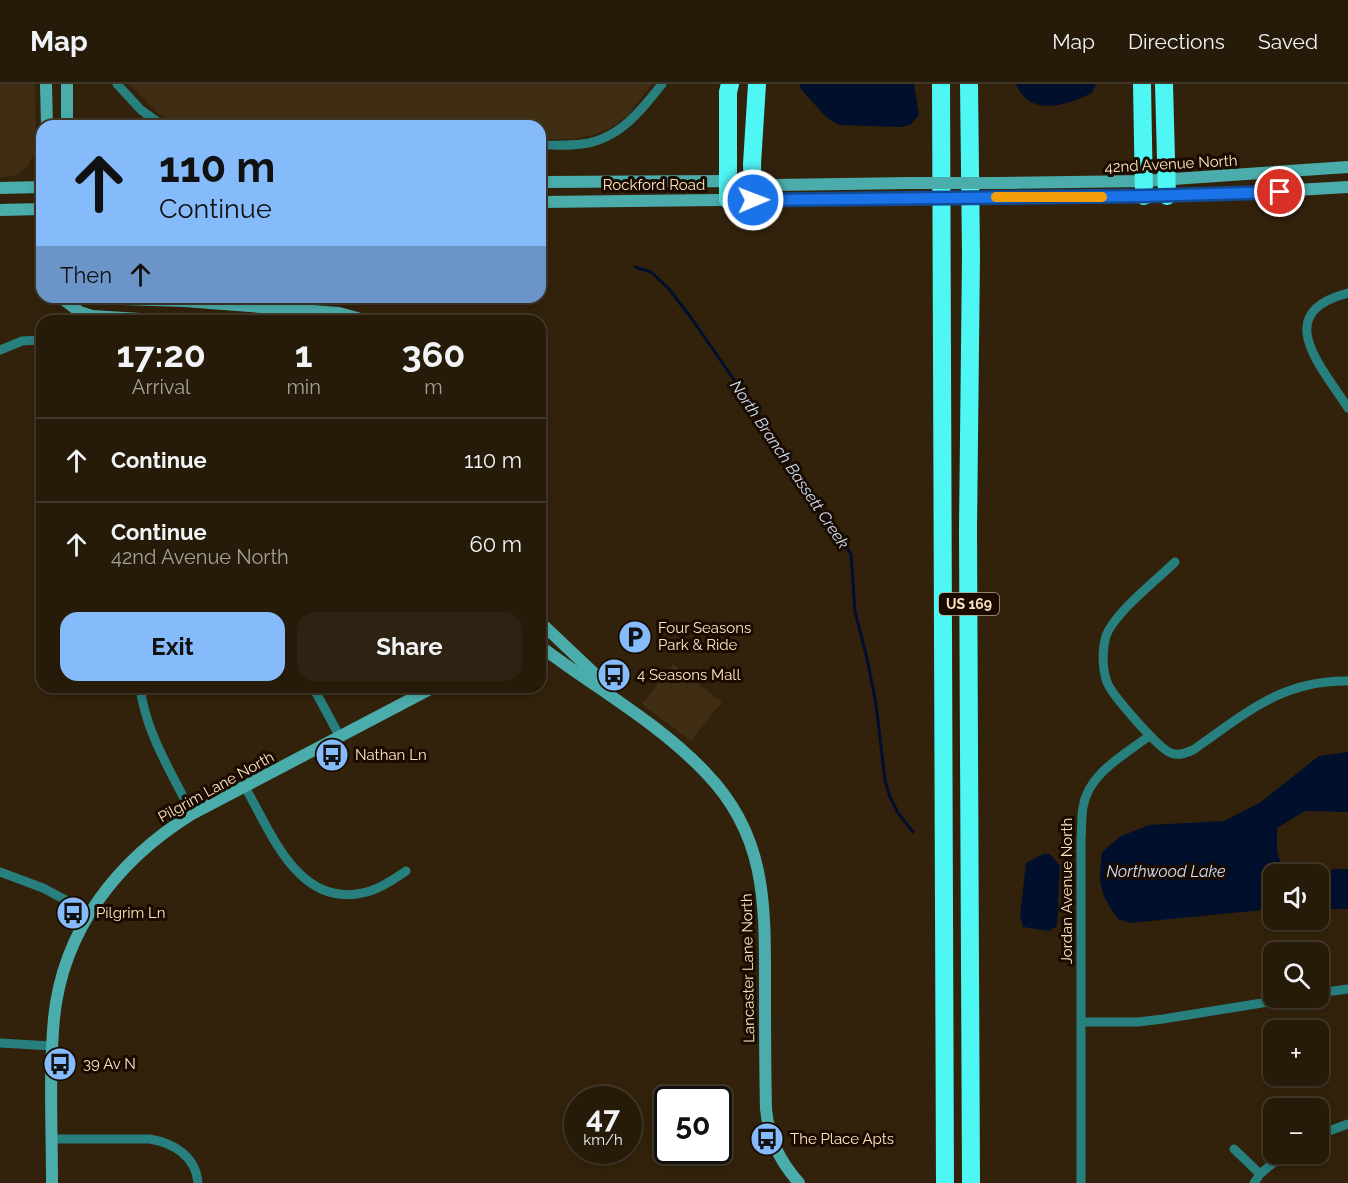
<!DOCTYPE html>
<html lang="en">
<head>
<meta charset="utf-8">
<style>
	body { margin:0; font-family:Raleway,sans-serif; background:#2e2312; color:#f1f3f6; height:100vh; display:flex; flex-direction:column; font-size:22px; white-space:nowrap }
	* { box-sizing:border-box; margin:0 }
	p { font-size:20px; color:#a4a19c }
	.icon { flex:none; width:33px; height:33px; fill:none; stroke:currentColor; stroke-width:2; stroke-linecap:round; stroke-linejoin:round }
	.map { position:relative; flex:1; overflow:hidden }
	.details { position:absolute; left:36px; top:231px; width:510px; height:378px; display:flex; flex-direction:column; background:#261a08; border-radius:18px; box-shadow:0 3px 9px #0003,0 0 0 2px #423829 }
	.details>* { flex:none }
	.hud { position:absolute; left:36px; top:36px; width:510px; height:183px; border-radius:18px; box-shadow:0 3px 9px #0003,0 0 0 2px #423829; background:#86bbfb; color:#111; overflow:hidden }
	.buttons { position:absolute; left:1263px; top:780px; display:grid; gap:12px }
	.buttons a { display:grid; place-items:center; width:66px; height:66px; border-radius:12px; background:#261a08; box-shadow:0 3px 9px #0003,0 0 0 2px #423829; font-size:30px }
	.speed { position:absolute; left:564px; top:1002px; display:flex; gap:12px; font-size:30px; font-weight:700; text-align:center }
	.speed>* { display:grid; place-content:center; width:78px; height:78px; border-radius:50%; background:#261a08; box-shadow:0 3px 9px #0003,0 0 0 2px #423829; line-height:1 }
	.speed small { font-size:15px; font-weight:400 }
	.speed .limit { border:3px solid #111; border-radius:9px; background:#fff; color:#111 }
	.pin { position:absolute; display:grid; place-items:center; width:51px; height:51px; color:#fff; margin:-26px; border:3px solid #fff; border-radius:50%; box-shadow:0 2px 6px #0007 }
	.me { position:absolute; width:66px; margin:-33px; rotate:89deg; stroke-linejoin:round; filter:drop-shadow(0 0 4px #0008) }
	.turn { display:flex; align-items:center; gap:21px; height:126px; padding:0 24px; font-size:27px }
	.turn .icon { width:78px; height:78px; stroke-width:2.5 }
	.turn b { display:block; font-size:42px; line-height:51px }
	.then { display:flex; align-items:center; height:57px; padding:0 24px; background:#0003; gap:12px; font-size:22px }
	.eta { display:flex; justify-content:space-evenly; align-items:center; height:102px; text-align:center }
	.eta b { font-size:36px; font-weight:700; line-height:42px }
	.cta { display:flex; gap:12px; margin-top:auto; padding:12px 24px }
	.cta a { flex:1; height:69px; border-radius:18px; background:#86bbfb; color:#111; font-size:24px; font-weight:700; line-height:69px; text-align:center }
	.cta a+a { background:#2e2312; color:#f1f3f6 }
	ul { padding:0; list-style:none }
	li { display:flex; align-items:center; gap:18px; height:84px; padding:0 24px; border-top:2px solid #423829 }
	li div { flex:1 }
	li b { display:block; font-size:22px }
	li em { font-style:normal }
	header { display:flex; align-items:center; gap:36px; box-sizing:border-box; height:84px; padding:0 30px; background:#261a08; border-bottom:2px solid #423829 }
	header strong { font-size:28px }
	nav { display:flex; gap:33px; margin-inline-start:auto; font-size:21px }
	.map>svg:first-child { display:block }
	.built { fill:#402e14 }
	.water { fill:#000f2c }
	.lines { fill:none; stroke-linecap:round; stroke-linejoin:round }
	.stream { stroke:#000f2c; stroke-width:3 }
	.street { stroke:#277f7e; stroke-width:9 }
	.secondary { stroke:#4badab; stroke-width:12 }
	.highway { stroke:#4ef6f4; stroke-width:18 }
	.secondary-bridge { stroke:#4badab; stroke-width:12 }
	.route-casing { stroke:#114b97; stroke-width:15 }
	.route { stroke:#1a73e8; stroke-width:10 }
	.slow { stroke:#f59e0b; stroke-width:10 }
	.labels { text-anchor:middle; stroke-width:6; stroke-linejoin:round; paint-order:stroke }
	.shield { fill:#190b00; stroke:#b9a287; stroke-width:1.5 }
	.shield-label { font-size:14px; font-weight:bold; fill:#fee3c1 }
	.street-label { font-size:15px; fill:#fee3c1; stroke:#190b00 }
	.poi-label { font-size:15px; fill:#fee3c1; stroke:#190b00; text-anchor:start }
	.water-label { font-size:16px; font-style:italic; fill:#cce0f8; stroke:#190b00 }
</style>
</head>
<body>
<header>
<strong>Map</strong>
<nav><a>Map</a><a>Directions</a><a>Saved</a></nav>
</header>
<div class="map">
<svg width="1348" height="1099" viewBox="0 0 1348 1099">
	<rect width="100%" height="100%" fill="#32220b"/>
	<!-- built -->
	<path class="built" d="M 0,0 L 35,0 L 36,60 L 33,73 L 27,83 L 16,91 L 0,94 Z
		M 129,0 L 652,0 L 628,31 L 611,44 L 593,51 L 574,55 L 540,55 L 540,42 L 175,42 L 158,29 Z
		M 673,580 L 722,618 L 691,657 L 642,620 Z"/>
	<!-- water -->
	<path class="water" d="M 800,0 L 914,0 L 919,31 L 910,41 L 901,43 L 839,41 L 826,33 L 800,4 Z
		M 1016,0 L 1096,0 L 1092,9 C 1067,21 1030,34 1016,0 Z
		M 1348,668 L 1348,728 L 1305,727 L 1277,744 C 1277,766 1274,783 1299,790 L 1274,790 L 1273,825 L 1130,839 L 1118,835 C 1099,808 1098,801 1102,768 L 1121,752 L 1149,741 L 1224,737 L 1261,718 L 1319,672 Z
		M 1043,770 L 1050,770 L 1060,782 L 1057,842 L 1049,847 L 1023,843 L 1020,832 L 1026,779 Z
		M 1334,785 L 1348,785 L 1348,825 L 1319,825 L 1319,792 Z"/>
	<g class="lines">
		<!-- stream -->
		<path class="stream" d="M 635,183 L 651,188 L 669,205 L 689,231 L 775,354 L 806,409 L 851,470 L 855,528 L 867,574 L 876,620 L 885,696 L 890,713 L 898,729 L 913,748"/>
		<!-- street -->
		<path class="street" d="M 117,0 L 141,26 L 163,42
			M 540,61 C 554,61 568,62 582,60 C 618,56 641,27 662,0
			M 1348,209 C 1270,229 1322,283 1348,324
			M 0,266 L 22,257 L 42,256
			M 1175,478 C 1157,496 1114,529 1106,552 C 1102,566 1102,584 1107,598 C 1111,610 1159,665 1171,669 C 1179,672 1186,669 1193,666 C 1245,630 1281,596 1348,597
			M 140,603 C 146,650 172,689 192,730
			M 313,603 L 340,653
			M 245,703 C 272,750 300,829 370,807 C 383,803 394,795 406,787
			M 0,788 L 43,804 L 90,829
			M 1318,909 L 1348,905
			M 1081,938 L 1138,938 L 1163,935 L 1293,914
			M 0,959 L 52,962
			M 1318,1051 L 1348,1040
			M 52,1055 L 150,1055 C 173,1059 196,1072 198,1099
			M 1234,1065 L 1260,1090
			M 1081,1099 L 1081,756 C 1082,745 1081,734 1083,723 C 1088,690 1124,671 1149,652
			M 1254,1099 L 1260,1090 L 1284,1070"/>
		<!-- secondary -->
		<path class="secondary" d="M 46,0 L 47,42
			M 67,0 L 67,42
			M 540,98 L 729,97 L 775,101 L 910,99
			M 995,99 L 1144,97 L 1348,83
			M 0,104 L 42,103
			M 996,113 L 1228,110 L 1348,103
			M 540,118 L 911,114
			M 0,126 L 42,125
			M 60,213 L 80,228 L 92,232 L 172,237
			M 102,213 L 122,215 L 184,217 L 339,229 L 368,237
			M 540,538 L 596,591 L 608,607
			M 540,562 C 595,604 659,639 706,689 C 767,752 765,821 765,902 C 765,943 765,984 766,1025 C 769,1055 779,1076 799,1099
			M 52,1099 C 52,1044 49,989 54,934 C 63,845 118,776 192,730 L 434,603"/>
		<!-- highway -->
		<path class="highway" d="M 941,0 L 945,1099
			M 969,0 L 971,171 L 968,446 L 971,1099
			M 1142,0 L 1144,112
			M 1164,0 L 1167,112
			M 728,116 L 728,8 L 730,0
			M 753,116 L 752,80 L 757,0"/>
		<!-- secondary-bridge -->
		<path class="secondary-bridge" d="M 910,99 L 995,99
			M 911,114 L 996,113"/>
	</g>
	<g class="lines">
		<!-- route casing -->
		<g class="route-casing">
			<path id="route" d="M 753,116 L 1144,112 L 1280,108"/>
		</g>
		<!-- route -->
		<use href="#route" class="route"/>
		<!-- slow -->
		<path class="slow" d="M 996,113 L 1102,113"/>
	</g>
	<!-- icons -->
	<defs>
		<g id="parking-disc" transform="scale(1.725)"><circle r="9.5" fill="#86bbfb" stroke="#190b00"/><path d="M-3.5-5.5H1a3.5 3.5 0 0 1 0 7H-1V5.5H-3.5ZM-1-3.4V-.6H.8a1.4 1.4 0 0 0 0-2.8Z" fill="#111"/></g>
		<g id="bus-disc" transform="scale(1.725)"><circle r="9.5" fill="#86bbfb" stroke="#190b00"/><path d="M-5-6H5V4H4V6H2V4H-2V6H-4V4H-5ZM-3.5-4V0h7V-4ZM-3.5 1.2v1.5H-2V1.2ZM2 1.2v1.5H3.5V1.2Z" fill="#111"/></g>
	</defs>
	<g fill-rule="evenodd">
		<use href="#parking-disc" x="635" y="553"/>
		<use href="#bus-disc" x="614" y="591"/>
		<use href="#bus-disc" x="332" y="671"/>
		<use href="#bus-disc" x="73" y="829"/>
		<use href="#bus-disc" x="60" y="980"/>
		<use href="#bus-disc" x="767" y="1055"/>
	</g>
	<g class="labels">
		<!-- shield labels -->
		<rect class="shield" x="939" y="509" width="60" height="22" rx="4.5"/>
		<g class="shield-label">
			<text x="969" y="525">US 169</text>
		</g>
		<!-- street labels -->
		<g class="street-label">
			<text transform="translate(1171 80) rotate(-3)" y="5">42nd Avenue North</text>
			<text x="654" y="106">Rockford Road</text>
			<text transform="translate(216 703) rotate(-29)" y="5">Pilgrim Lane North</text>
			<text transform="translate(1067 807) rotate(-90)" y="5">Jordan Avenue North</text>
			<text transform="translate(748 884) rotate(-91)" y="5">Lancaster Lane North</text>
		</g>
		<!-- poi labels -->
		<g class="poi-label">
			<text x="658" y="549">Four Seasons<tspan x="658" dy="17">Park &amp; Ride</tspan></text>
			<text x="637" y="596">4 Seasons Mall</text>
			<text x="355" y="676">Nathan Ln</text>
			<text x="96" y="834">Pilgrim Ln</text>
			<text x="83" y="985">39 Av N</text>
			<text x="790" y="1060">The Place Apts</text>
		</g>
		<!-- water labels -->
		<g class="water-label">
			<text transform="translate(790 380) rotate(56)" y="6">North Branch Bassett Creek</text>
			<text x="1166" y="793">Northwood Lake</text>
		</g>
	</g>
</svg>
<div class="buttons">
<a><svg class="icon" aria-label="sound" viewBox="0 0 24 24"><path d="M4 9h4l5-4v14l-5-4H4zM17 9q2 3 0 6"/></svg></a>
<a><svg class="icon" aria-label="search" viewBox="0 0 24 24"><circle cx="10" cy="10" r="6"/><path d="M15 15l6 6"/></svg></a>
<a>+</a>
<a>−</a>
</div>
<div class="speed"><div>47<small>km/h</small></div><div class="limit">50</div></div>
<div class="pin" style="left:1280px;top:108px;background:#d93025"><svg class="icon" aria-label="arrive" viewBox="0 0 24 24"><path d="M6 21V4h12l-3 4 3 4H6"/></svg></div>
<svg class="me" style="left:753px;top:116px" viewBox="-20 -20 40 40"><circle r="17" fill="#1a73e8" stroke="#fff" stroke-width="3"/><path d="M0-11L8 9 0 5-8 9z" fill="#fff"/></svg>
<div class="hud">
<div class="turn"><svg class="icon" aria-label="ahead" viewBox="0 0 24 24"><path d="M12 20V5M6 11l6-6 6 6"/></svg><div><b>110 m</b>Continue</div></div>
<div class="then">Then<svg class="icon" aria-label="ahead" viewBox="0 0 24 24"><path d="M12 20V5M6 11l6-6 6 6"/></svg></div>
</div>
<section class="details">
<div class="eta">
<div><b>17:20</b><p>Arrival</p></div>
<div><b>1</b><p>min</p></div>
<div><b>360</b><p>m</p></div>
</div>
<ul>
<li><svg class="icon" aria-label="ahead" viewBox="0 0 24 24"><path d="M12 20V5M6 11l6-6 6 6"/></svg><div><b>Continue</b></div><em>110 m</em></li>
<li><svg class="icon" aria-label="ahead" viewBox="0 0 24 24"><path d="M12 20V5M6 11l6-6 6 6"/></svg><div><b>Continue</b><p>42nd Avenue North</p></div><em>60 m</em></li>
</ul>
<div class="cta"><a>Exit</a><a>Share</a></div>
</section>
</div>
</body>
</html>
